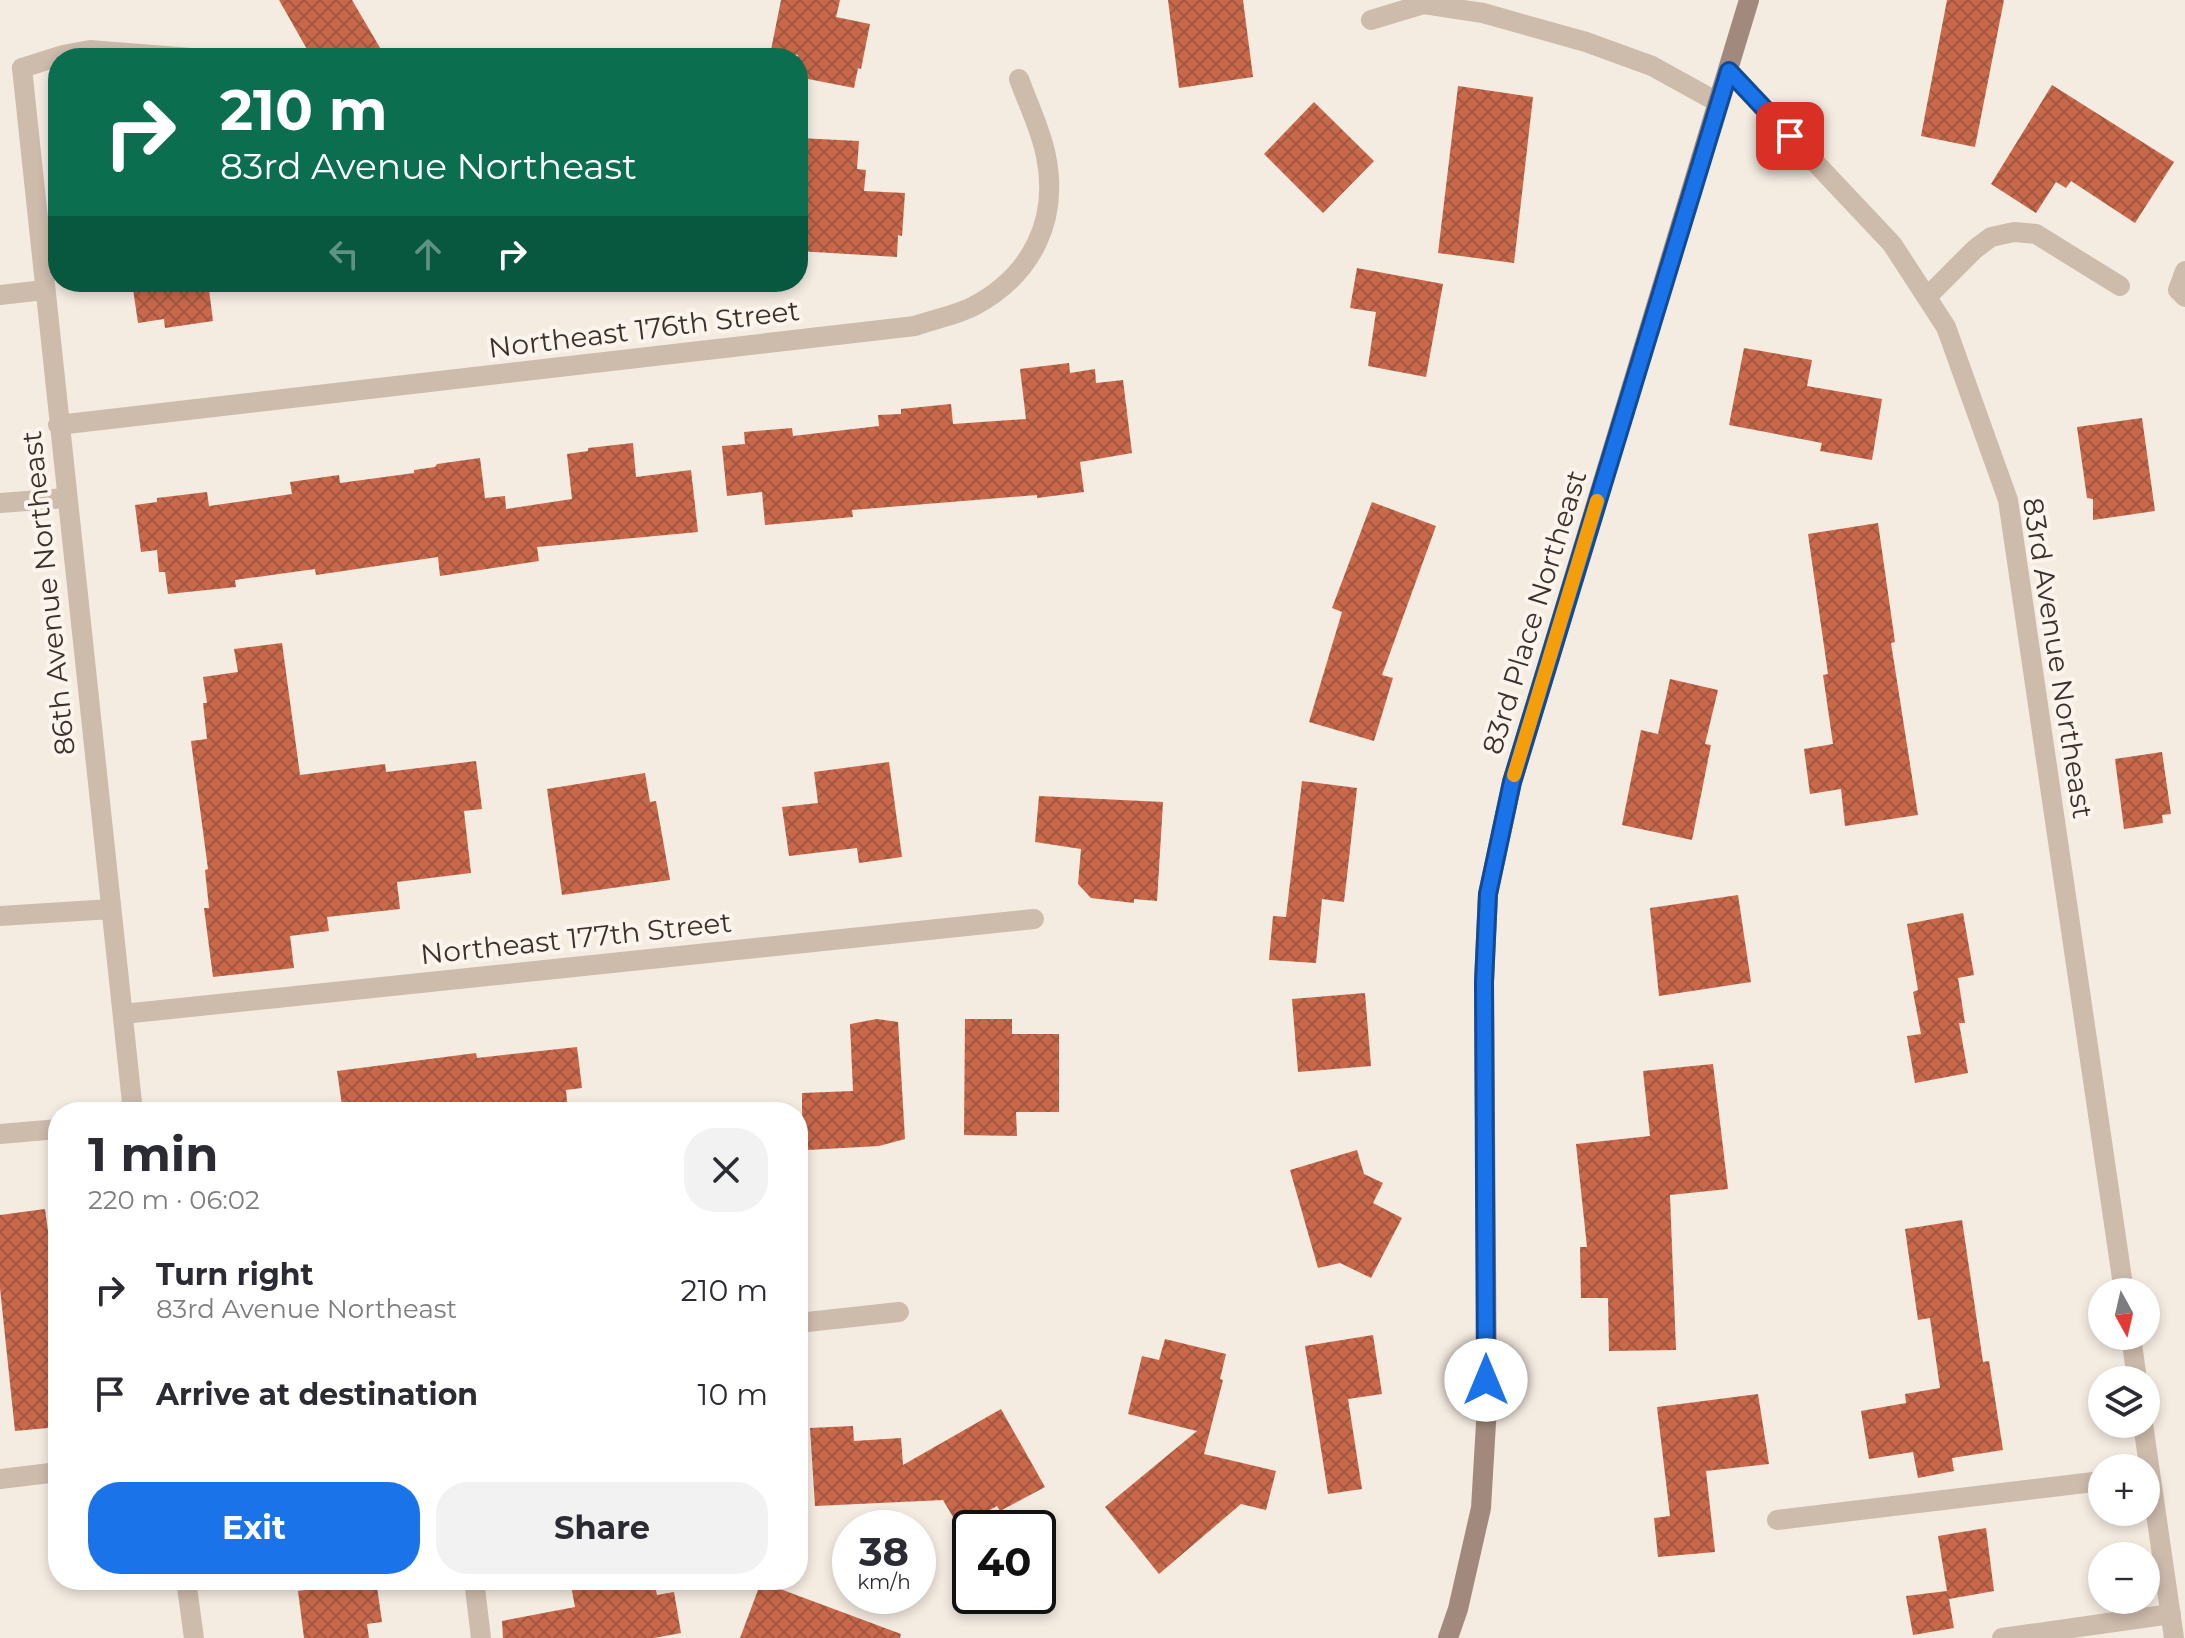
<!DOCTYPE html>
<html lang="en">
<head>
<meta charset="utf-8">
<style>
	body { margin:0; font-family:Montserrat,sans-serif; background:#f2f2f3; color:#2b2b33; height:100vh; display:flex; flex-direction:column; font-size:30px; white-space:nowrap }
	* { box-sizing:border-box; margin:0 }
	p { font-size:26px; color:#7c7c81 }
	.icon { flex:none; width:44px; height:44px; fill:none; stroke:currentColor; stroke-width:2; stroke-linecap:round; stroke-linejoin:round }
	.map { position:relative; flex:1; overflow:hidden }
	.details { position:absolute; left:48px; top:1102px; width:760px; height:488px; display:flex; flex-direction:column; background:#fff; border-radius:32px; box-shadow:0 4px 12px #0003 }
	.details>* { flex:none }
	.banner { position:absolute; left:48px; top:48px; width:760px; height:244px; border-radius:32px; box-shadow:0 4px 12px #0003; background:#0b6e4f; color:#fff; overflow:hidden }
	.needle { width:52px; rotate:172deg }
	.tools { position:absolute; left:2088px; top:1278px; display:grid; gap:16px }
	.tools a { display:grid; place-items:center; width:72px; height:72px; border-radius:50%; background:#fff; box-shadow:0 4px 12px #0003; font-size:40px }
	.speed { position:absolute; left:832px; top:1510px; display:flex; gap:16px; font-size:40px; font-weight:700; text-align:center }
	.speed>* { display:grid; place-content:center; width:104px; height:104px; border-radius:50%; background:#fff; box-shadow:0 4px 12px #0003; line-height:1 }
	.speed small { font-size:20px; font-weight:400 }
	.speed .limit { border:4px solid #111; border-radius:12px; background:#fff; color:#111 }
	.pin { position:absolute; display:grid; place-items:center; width:68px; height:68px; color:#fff; margin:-34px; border-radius:16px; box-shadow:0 4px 12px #0006 }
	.me { position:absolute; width:88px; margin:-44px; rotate:0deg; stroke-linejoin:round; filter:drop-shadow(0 0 6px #0008) }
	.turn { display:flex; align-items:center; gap:28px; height:168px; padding:0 40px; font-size:36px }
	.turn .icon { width:104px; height:104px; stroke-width:2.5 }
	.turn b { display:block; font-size:56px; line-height:68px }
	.lanes { display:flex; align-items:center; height:76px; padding:0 40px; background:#0003; justify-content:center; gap:40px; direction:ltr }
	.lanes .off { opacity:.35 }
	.round { display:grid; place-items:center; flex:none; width:84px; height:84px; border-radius:32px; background:#f2f2f3 }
	.headline { display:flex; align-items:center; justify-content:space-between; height:136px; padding:0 40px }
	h1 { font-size:48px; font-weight:700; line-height:60px }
	.action { display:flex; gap:16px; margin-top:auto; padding:16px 40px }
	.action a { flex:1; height:92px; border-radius:32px; background:#1a73e8; color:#fff; font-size:32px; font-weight:700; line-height:92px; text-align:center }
	.action a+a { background:#f2f2f3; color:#2b2b33 }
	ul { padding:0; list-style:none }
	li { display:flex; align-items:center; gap:24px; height:104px; padding:0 40px }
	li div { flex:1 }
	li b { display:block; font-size:30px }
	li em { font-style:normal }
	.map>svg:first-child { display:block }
	.building { fill:url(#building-cross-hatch) }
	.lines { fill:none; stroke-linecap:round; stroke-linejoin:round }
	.lane { stroke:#cdbbac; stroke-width:20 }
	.street { stroke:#cdbbac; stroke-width:20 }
	.secondary { stroke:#a18a7d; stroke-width:20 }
	.route-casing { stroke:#114b97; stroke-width:20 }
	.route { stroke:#1a73e8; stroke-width:14 }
	.slow { stroke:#f59e0b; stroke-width:14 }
	.labels { text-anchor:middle; stroke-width:8; stroke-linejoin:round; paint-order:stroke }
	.street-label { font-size:28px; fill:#3b302b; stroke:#fbf5ee }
</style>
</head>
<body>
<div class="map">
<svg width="2185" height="1638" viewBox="0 0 2185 1638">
	<defs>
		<pattern id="building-cross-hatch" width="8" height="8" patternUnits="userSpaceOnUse" patternTransform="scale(2)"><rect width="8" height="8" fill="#c8694b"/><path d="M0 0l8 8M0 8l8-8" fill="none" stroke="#a4573f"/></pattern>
	</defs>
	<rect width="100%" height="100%" fill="#f4ebe1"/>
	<!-- building -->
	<path class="building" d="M 279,0 L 352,0 L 386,58 L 312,58 Z
		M 781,0 L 840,0 L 836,17 L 870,24 L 861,69 L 858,68 L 854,88 L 798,77 L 798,55 L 771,50 Z
		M 1168,0 L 1243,0 L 1253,77 L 1179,88 Z
		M 1947,0 L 2004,0 L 1975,147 L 1921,136 Z
		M 2052,85 L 2174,162 L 2135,223 L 2071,181 L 2066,188 L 2056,182 L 2036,213 L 1991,184 Z
		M 1458,86 L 1533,97 L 1514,263 L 1438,253 Z
		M 1314,102 L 1374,161 L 1323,213 L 1264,154 Z
		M 799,138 L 859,141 L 857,169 L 866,170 L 864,191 L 905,193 L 902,236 L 898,235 L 897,257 L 798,251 Z
		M 1357,268 L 1443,284 L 1426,377 L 1368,366 L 1376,312 L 1350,308 Z
		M 132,282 L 208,282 L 213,321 L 165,328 L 164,319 L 138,323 Z
		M 1744,348 L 1812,360 L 1807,386 L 1882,399 L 1872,460 L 1820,451 L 1822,443 L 1729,425 Z
		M 1069,363 L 1070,373 L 1095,369 L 1096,383 L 1123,380 L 1132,453 L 1080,462 L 1084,492 L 1037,498 L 1037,495 L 852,510 L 853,517 L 765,525 L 762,492 L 727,496 L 722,446 L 745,444 L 744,432 L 792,428 L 793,436 L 879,426 L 878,415 L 901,414 L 901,409 L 951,404 L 953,424 L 1026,419 L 1020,369 Z
		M 2142,418 L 2155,511 L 2093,520 L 2093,499 L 2087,498 L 2077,427 Z
		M 633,443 L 636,477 L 691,470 L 698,532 L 537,547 L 539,561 L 440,576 L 438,557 L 316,575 L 315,569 L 235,580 L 236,587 L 168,594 L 165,572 L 159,572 L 157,550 L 141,552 L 135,505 L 157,502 L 157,498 L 207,492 L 209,506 L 292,494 L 290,482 L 339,475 L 340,483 L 414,473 L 414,470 L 435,467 L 437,464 L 480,458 L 485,498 L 505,496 L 506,509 L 572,499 L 567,454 L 588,451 L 588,448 Z
		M 1372,502 L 1436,526 L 1382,675 L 1393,678 L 1374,741 L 1309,722 L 1342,612 L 1332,608 Z
		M 1878,523 L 1895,642 L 1891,643 L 1918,815 L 1845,826 L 1841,789 L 1810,794 L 1804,749 L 1833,744 L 1823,675 L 1828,674 L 1808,534 Z
		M 282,643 L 300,775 L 385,764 L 386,772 L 476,761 L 482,809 L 464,811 L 471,873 L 397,882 L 400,909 L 327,917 L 329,931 L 290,936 L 294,968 L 213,977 L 204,908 L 209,908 L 205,870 L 208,869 L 191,741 L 207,739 L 203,703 L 207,703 L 203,677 L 238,672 L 234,649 Z
		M 1670,679 L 1718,690 L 1705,744 L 1711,745 L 1692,840 L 1622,825 L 1641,730 L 1658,734 Z
		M 2162,752 L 2171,814 L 2162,815 L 2163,823 L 2124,829 L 2115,759 Z
		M 889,762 L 902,857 L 859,863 L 857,848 L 789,856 L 782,807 L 818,803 L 814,772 Z
		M 645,773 L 650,802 L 656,801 L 670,880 L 562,895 L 547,789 Z
		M 1302,781 L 1357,788 L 1344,902 L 1322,899 L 1316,963 L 1269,960 L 1273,916 L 1286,917 Z
		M 1039,796 L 1163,802 L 1157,901 L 1134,899 L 1134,903 L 1091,898 L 1078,884 L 1081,849 L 1035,842 Z
		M 1738,895 L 1751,982 L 1659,996 L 1650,908 Z
		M 1963,913 L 1974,975 L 1958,978 L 1965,1023 L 1959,1023 L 1968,1073 L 1915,1083 L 1907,1036 L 1921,1034 L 1913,992 L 1918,990 L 1907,924 Z
		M 1365,993 L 1371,1066 L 1298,1072 L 1292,999 Z
		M 877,1019 L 898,1022 L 905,1139 L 879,1146 L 807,1150 L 802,1122 L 802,1093 L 853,1091 L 850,1024 Z
		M 965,1019 L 1012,1019 L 1012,1034 L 1059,1034 L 1059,1112 L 1016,1112 L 1017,1136 L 964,1135 Z
		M 577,1047 L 582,1088 L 566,1090 L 568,1112 L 343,1112 L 337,1071 L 476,1053 L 477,1058 Z
		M 1713,1064 L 1728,1189 L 1670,1195 L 1676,1350 L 1609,1351 L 1608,1298 L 1581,1298 L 1580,1247 L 1587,1247 L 1576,1144 L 1650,1136 L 1643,1071 Z
		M 1357,1150 L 1364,1174 L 1383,1183 L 1373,1203 L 1402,1218 L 1371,1278 L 1340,1263 L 1318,1268 L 1290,1170 Z
		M 45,1209 L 58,1304 L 58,1427 L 15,1431 L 0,1288 L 0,1215 Z
		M 1962,1220 L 1983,1362 L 1989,1361 L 2003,1450 L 1952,1458 L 1954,1471 L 1918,1478 L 1913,1452 L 1869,1459 L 1861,1411 L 1906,1403 L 1905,1394 L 1940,1388 L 1930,1318 L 1918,1320 L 1905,1229 Z
		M 1373,1335 L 1382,1394 L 1348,1399 L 1362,1489 L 1328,1494 L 1305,1346 Z
		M 1165,1339 L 1226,1354 L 1220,1379 L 1223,1380 L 1204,1454 L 1276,1471 L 1266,1510 L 1241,1504 L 1159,1574 L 1105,1507 L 1197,1431 L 1128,1414 L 1142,1356 L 1159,1360 Z
		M 1758,1394 L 1769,1464 L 1706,1471 L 1715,1552 L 1658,1557 L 1654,1518 L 1670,1516 L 1657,1407 Z
		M 1001,1409 L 1045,1487 L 1000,1511 L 997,1506 L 959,1527 L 943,1500 L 815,1506 L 810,1428 L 853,1426 L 854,1441 L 901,1438 L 903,1465 Z
		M 1986,1528 L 1994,1591 L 1949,1599 L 1954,1628 L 1913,1635 L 1906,1596 L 1947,1591 L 1938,1536 Z
		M 376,1580 L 382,1622 L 367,1624 L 369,1638 L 304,1638 L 298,1591 Z
		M 570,1580 L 654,1580 L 657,1595 L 674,1592 L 681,1633 L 654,1638 L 503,1638 L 502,1621 L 575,1607 Z
		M 761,1582 L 901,1634 L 900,1638 L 740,1638 Z"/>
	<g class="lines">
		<!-- lane -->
		<path class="lane" d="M 22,68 L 63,55 L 90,50 L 191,58
			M 2185,271 L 2178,290 L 2185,297
			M 0,295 L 44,290
			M 1927,297 L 1975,249 L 1991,237 L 2014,232 L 2036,234 L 2120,286
			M 0,503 L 66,498
			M 0,1479 L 58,1472
			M 1777,1520 L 2102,1481
			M 2002,1638 L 2171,1614"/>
		<!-- street -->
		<path class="street" d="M 1371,20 L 1424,4 L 1483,13 L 1586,42 L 1652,66 L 1719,103
			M 22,68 L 133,1112
			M 1729,71 L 1892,244 L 1946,327 L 2008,500 L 2124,1292
			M 58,425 L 915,326 C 934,319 957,315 974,306 C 1032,275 1059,220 1046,156 C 1041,130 1028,104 1019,79
			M 0,916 L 111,909
			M 123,1014 L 1034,919
			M 0,1134 L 58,1129
			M 798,1323 L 899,1312
			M 2131,1336 L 2137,1380
			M 2143,1424 L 2174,1638
			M 186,1580 L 194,1638
			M 474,1580 L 481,1638"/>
		<!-- secondary -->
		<path class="secondary" d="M 1448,1638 L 1458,1609 L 1481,1508 L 1487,1406 L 1484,982 L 1488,894 L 1512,782 L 1749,0"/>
	</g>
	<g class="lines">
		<!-- route casing -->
		<g class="route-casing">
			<path id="route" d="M 1486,1380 L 1484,982 L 1488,894 L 1512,782 L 1729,71 L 1790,136"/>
		</g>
		<!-- route -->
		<use href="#route" class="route"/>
		<!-- slow -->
		<path class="slow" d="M 1514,775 L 1597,501"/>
	</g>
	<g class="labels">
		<!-- street labels -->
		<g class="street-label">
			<text transform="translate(644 329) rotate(-7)" y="10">Northeast 176th Street</text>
			<text transform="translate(48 593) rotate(-96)" y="10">86th Avenue Northeast</text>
			<text transform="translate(1534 612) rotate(-73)" y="10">83rd Place Northeast</text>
			<text transform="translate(2058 658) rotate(81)" y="10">83rd Avenue Northeast</text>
			<text transform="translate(576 938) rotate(-6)" y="10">Northeast 177th Street</text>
		</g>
	</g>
</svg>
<div class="tools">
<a><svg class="needle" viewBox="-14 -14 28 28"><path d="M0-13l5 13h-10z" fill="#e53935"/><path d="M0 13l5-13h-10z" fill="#7c7c81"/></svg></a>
<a><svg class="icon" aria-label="layers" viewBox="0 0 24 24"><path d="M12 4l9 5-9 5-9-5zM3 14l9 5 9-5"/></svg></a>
<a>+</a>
<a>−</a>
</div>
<div class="speed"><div>38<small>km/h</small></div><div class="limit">40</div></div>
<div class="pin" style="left:1790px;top:136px;background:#d93025"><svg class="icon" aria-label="arrive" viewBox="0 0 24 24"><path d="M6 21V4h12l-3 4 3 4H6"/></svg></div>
<svg class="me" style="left:1486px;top:1380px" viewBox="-20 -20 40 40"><circle r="19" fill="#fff"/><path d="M0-13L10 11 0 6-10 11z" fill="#1a73e8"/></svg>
<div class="banner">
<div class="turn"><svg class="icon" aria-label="right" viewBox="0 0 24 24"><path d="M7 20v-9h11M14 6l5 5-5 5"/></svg><div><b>210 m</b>83rd Avenue Northeast</div></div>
<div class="lanes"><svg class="icon off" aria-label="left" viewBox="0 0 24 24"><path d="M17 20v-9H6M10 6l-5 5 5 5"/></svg><svg class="icon off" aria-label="ahead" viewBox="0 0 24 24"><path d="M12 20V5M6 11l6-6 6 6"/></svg><svg class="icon" aria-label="right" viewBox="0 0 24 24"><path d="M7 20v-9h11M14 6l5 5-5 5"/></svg></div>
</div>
<section class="details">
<div class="headline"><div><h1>1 min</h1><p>220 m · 06:02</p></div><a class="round"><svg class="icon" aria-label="close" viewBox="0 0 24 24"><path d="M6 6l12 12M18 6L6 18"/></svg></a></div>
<ul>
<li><svg class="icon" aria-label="right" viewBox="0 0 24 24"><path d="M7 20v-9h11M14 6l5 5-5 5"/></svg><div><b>Turn right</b><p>83rd Avenue Northeast</p></div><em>210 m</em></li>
<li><svg class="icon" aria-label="arrive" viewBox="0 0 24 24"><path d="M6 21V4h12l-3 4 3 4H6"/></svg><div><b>Arrive at destination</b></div><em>10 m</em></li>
</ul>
<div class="action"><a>Exit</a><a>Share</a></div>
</section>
</div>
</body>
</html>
